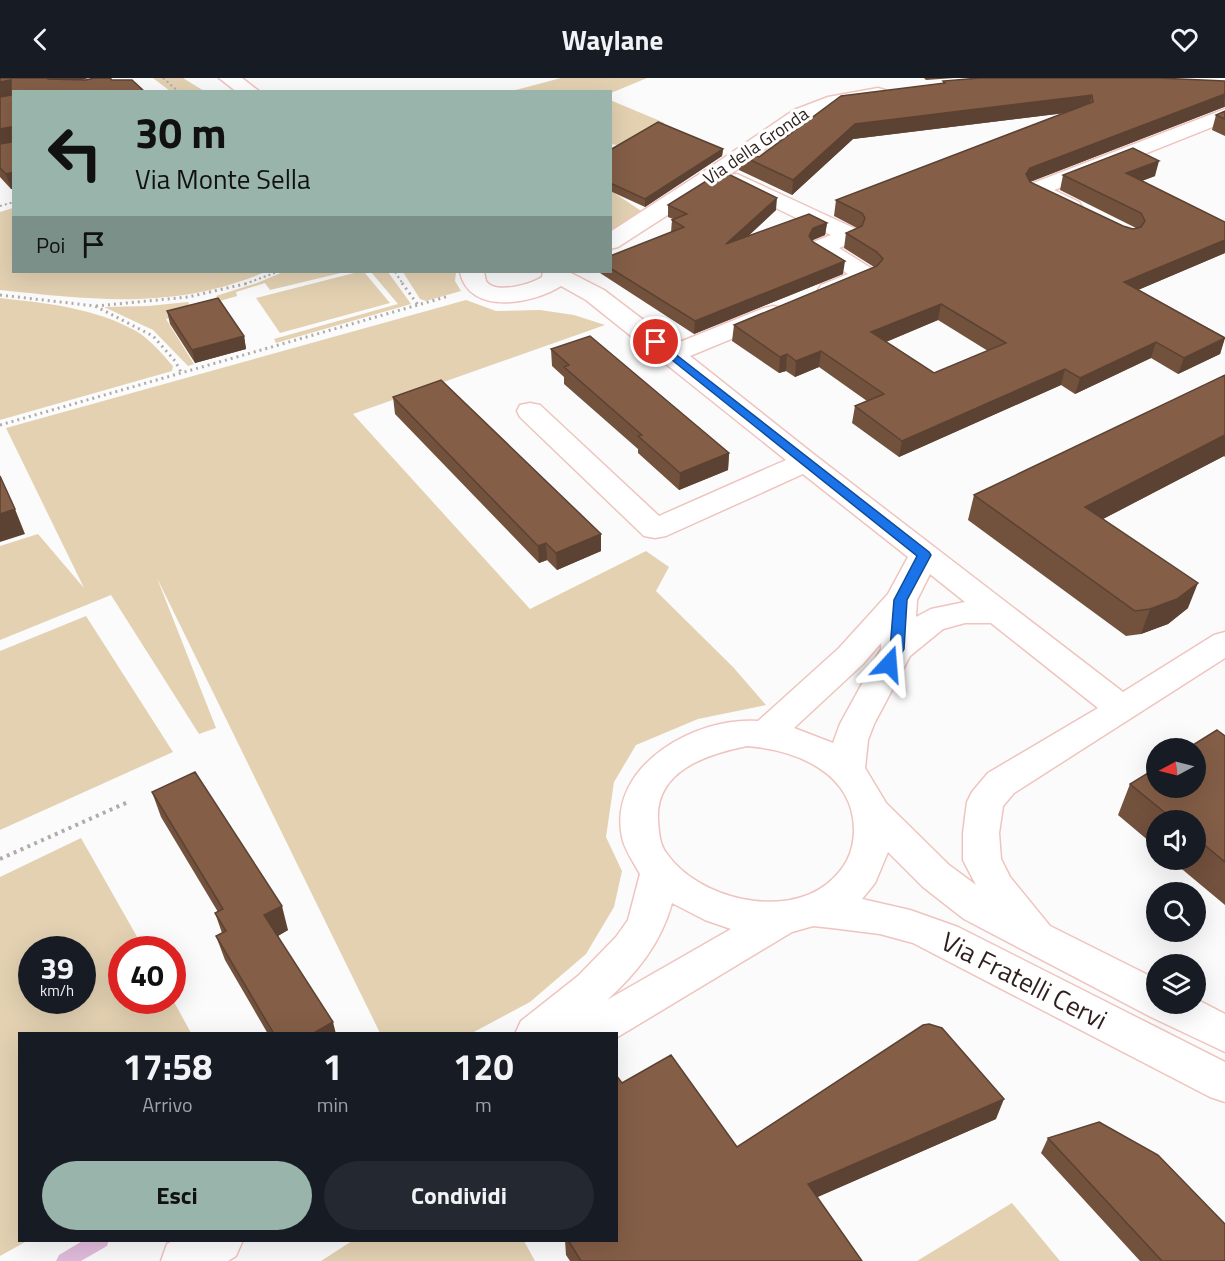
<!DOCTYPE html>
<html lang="it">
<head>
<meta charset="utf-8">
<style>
	body { margin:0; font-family:"Titillium Web",sans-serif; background:#242831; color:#f1f3f6; height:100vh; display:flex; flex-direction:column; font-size:22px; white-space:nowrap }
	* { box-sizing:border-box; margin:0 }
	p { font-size:20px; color:#9ea1a6 }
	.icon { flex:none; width:33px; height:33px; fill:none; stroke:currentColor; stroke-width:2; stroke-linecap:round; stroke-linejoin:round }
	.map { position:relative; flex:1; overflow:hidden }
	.sheet { position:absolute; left:18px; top:954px; width:600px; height:210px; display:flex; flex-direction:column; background:#171b24; border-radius:0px; box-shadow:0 6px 24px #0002 }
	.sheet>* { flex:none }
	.hud { position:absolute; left:12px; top:12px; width:600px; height:183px; border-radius:0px; box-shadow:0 6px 24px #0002; background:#99b4ab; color:#111; overflow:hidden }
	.needle { width:39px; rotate:263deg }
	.buttons { position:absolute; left:1146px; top:660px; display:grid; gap:12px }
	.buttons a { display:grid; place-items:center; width:60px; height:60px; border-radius:50%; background:#171b24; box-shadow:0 6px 24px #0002; font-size:30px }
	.speed { position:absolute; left:18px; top:858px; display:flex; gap:12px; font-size:30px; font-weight:700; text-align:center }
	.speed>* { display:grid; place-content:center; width:78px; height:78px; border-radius:50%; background:#171b24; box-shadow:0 6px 24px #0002; line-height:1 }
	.speed small { font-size:15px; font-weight:400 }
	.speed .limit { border:9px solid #d22; background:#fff; color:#111 }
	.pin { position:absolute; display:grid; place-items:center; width:51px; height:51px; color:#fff; margin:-26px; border:3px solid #fff; border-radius:50%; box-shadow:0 2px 6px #0007 }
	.me { position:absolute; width:66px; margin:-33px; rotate:19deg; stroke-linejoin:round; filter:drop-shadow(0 0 4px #0008) }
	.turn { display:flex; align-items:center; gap:21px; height:126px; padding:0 24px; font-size:27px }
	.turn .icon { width:78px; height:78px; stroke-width:2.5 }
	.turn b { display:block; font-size:42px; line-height:51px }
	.then { display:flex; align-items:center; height:57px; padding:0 24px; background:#0003; gap:12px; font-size:22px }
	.eta { display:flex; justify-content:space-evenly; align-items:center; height:102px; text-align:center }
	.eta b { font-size:36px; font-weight:700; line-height:42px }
	.action { display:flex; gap:12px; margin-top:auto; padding:12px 24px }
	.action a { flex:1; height:69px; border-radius:36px; background:#99b4ab; color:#111; font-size:24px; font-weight:700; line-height:69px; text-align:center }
	.action a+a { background:#242831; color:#f1f3f6 }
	header { display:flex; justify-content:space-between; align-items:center; height:78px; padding:0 24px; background:#171b24; font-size:27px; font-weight:700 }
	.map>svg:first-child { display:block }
	.green { fill:#e3d1b2; fill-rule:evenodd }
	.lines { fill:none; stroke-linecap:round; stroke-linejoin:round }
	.stream { fill:#e1bcdc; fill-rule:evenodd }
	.minor-casing { stroke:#efc4bf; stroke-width:3 }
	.path-far2 { stroke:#b1acab; stroke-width:2; stroke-dasharray:2 3; stroke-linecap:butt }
	.path-far1 { stroke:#b1acab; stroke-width:3; stroke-dasharray:2 4; stroke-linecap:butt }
	.path { stroke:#b1acab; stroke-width:4; stroke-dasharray:3 4.5; stroke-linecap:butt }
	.minor { fill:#fff; fill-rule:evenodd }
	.wall { fill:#72513d; fill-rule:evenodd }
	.shaded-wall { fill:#5c4232 }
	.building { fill:#845e47; stroke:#5c4232; stroke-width:1.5; fill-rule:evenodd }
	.route { fill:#1a73e8; stroke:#114b97; stroke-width:1.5 }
	.labels { text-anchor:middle; stroke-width:6; stroke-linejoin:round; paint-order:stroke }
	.far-street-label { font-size:18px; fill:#2e1f1d; stroke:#fff }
	.near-street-label { font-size:27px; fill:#2e1f1d; stroke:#fff }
</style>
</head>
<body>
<header><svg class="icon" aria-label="back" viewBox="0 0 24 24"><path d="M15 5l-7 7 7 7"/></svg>Waylane<svg class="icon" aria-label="heart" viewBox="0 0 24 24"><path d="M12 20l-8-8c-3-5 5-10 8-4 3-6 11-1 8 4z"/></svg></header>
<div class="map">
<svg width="1225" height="1183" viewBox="0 0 1225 1183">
	<rect width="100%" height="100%" fill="#fbfbfb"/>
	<!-- green -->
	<path class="green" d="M 153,0 L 183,0 L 204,13 L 170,13 Z
		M 561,0 L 647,0 L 611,15 L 512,13 Z
		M 610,22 L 665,45 L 618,67 L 611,66 Z
		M 611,113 L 646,136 L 611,152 Z
		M 13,130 L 14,194 L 265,194 C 175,232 94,222 0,212 L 0,134 Z
		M 283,194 L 345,194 L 270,212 L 265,205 L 236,214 L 237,218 L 220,223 L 216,218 L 257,205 Z
		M 358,194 L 364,194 L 390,225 L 280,255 L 256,220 Z
		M 371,194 L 388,194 L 411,226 L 276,265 L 274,261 L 398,226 Z
		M 403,194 L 456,194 L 455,203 L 461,213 L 426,223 L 420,221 Z
		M 0,220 C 46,225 95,230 136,253 C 150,261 162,276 173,288 L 172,293 L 0,342 Z
		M 466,222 L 496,233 L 540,232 L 574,237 L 605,247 L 353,336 L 530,531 L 646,473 L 669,489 L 656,513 L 733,589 L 766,627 L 698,641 L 636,667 L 614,704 L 606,759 L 622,793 L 614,829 L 586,876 L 530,924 L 472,955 L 380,955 L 157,500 L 216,650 L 199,656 L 111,517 L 0,562 L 0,468 L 38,456 L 84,510 L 6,350 Z
		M 188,224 L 193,233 L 166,241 L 194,286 L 188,288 L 153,252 L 104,229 L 148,228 Z
		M 86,538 L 173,674 L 0,752 L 0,573 Z
		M 81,760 L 144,871 L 122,872 L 122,922 L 173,922 L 191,955 L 20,956 L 20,1162 L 27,1163 L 0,1178 L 0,799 ZM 32,872 L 82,872 L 82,922 L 32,922 Z
		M 1012,1125 L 1060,1183 L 917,1183 Z
		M 352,1163 L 524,1163 L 535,1183 L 321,1183 Z"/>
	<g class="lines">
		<!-- stream -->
		<path class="stream" d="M 84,1162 L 109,1162 L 107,1168 L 81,1183 L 56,1183 L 59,1177 Z"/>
		<!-- minor casing -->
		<g class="minor-casing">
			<path id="minor" d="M 219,0 L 242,0 L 260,14 L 237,14 Z
				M 878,10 L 885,12 L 888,16 L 885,20 L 839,28 L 808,40 L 728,98 L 618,169 L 610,171 L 610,154 L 712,88 L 794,32 L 828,19 Z
				M 1225,31 L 1225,44 L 1054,112 L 1079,124 L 1082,129 L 1079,134 C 1062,138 1043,124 1028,117 L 1025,112 L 1028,107 Z
				M 737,96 L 858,152 L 861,157 L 858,162 L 839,170 L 874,192 L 878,197 L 874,202 C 858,209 839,222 821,217 L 818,212 L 821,207 L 848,196 L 813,174 L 809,169 L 813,164 L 831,157 L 729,107 L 726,102 L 729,97 Z
				M 460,194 L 484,194 C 484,194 486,203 486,203 C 495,217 532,206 542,199 L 543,194 L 569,194 L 604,212 L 675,266 L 764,230 L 773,228 L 782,230 L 785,235 L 782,240 L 690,278 L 816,378 L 1123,614 L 1214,557 L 1225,554 L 1225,580 L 1014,715 L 1003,728 L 999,755 L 1001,781 L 1010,799 L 1050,848 L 1156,901 L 1156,926 L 1196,926 L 1196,921 L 1225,936 L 1225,974 L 1151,939 L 964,841 L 923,809 L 888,774 L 875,805 L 862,821 L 910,832 L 958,849 L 1225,984 L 1225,1024 L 1210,1019 L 913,865 L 880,856 L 832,850 L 813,848 L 792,854 L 616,960 L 616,956 L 515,956 L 521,943 L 578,898 L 616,859 L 628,842 L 640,796 C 634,785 624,771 622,759 C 607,687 697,638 758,643 L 839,570 L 888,516 L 908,479 L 803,396 L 666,458 L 655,460 L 644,458 L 520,339 L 517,333 L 520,327 L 530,325 L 540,327 L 659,438 L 786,382 L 586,222 L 561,208 C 533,226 469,238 460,194 ZM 930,496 L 965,524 L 931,531 L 916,539 L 917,522 ZM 965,545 L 991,545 L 1098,630 L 988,695 L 972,714 L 967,724 L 963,755 L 963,782 L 976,807 L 949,787 L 886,725 L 865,690 L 868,662 L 874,646 L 910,578 L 943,551 ZM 881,565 L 881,571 L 840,646 L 833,665 L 794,650 L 863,586 ZM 747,668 C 796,672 853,694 854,751 C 854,775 845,791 827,806 C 783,841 699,821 667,776 C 659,766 659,754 658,742 C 655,692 708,676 747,668 ZM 672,825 L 705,842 L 731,851 L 607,922 C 637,895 661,865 672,825 Z
				M 174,1162 L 243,1162 L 236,1178 L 228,1183 L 161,1183 L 167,1166 Z"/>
		</g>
		<!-- path-far2 -->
		<path class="path-far2" d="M 163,0 L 179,14
			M 0,128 L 14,124
			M 395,194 L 403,206
			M 245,206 L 277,194"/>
		<!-- path-far1 -->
		<path class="path-far1" d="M 402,205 L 418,227
			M 0,217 L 95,228 L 153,258 L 175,283 L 182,296
			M 96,228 L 188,219 L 249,205
			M 0,347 L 449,218"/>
		<!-- path -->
		<path class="path" d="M 0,781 L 128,724"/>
		<!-- minor -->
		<use href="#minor" class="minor"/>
	</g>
	<!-- wall -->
	<path class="wall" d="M 0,0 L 88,0 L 81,2 L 110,0 L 14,14 L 14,111 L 11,111 L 0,99 Z
		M 924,0 L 954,0 L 926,2 Z
		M 943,3 L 1225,3 L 1225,29 L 1224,29 L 1030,104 L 1123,148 L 1133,151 L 1136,150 L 1060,112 L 1063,97 L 1155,98 L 1142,103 L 1225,144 L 1225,175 L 1138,212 L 1225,259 L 1220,276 L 1178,296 L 1151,280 L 1075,316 L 1061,307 L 899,379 L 852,345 L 855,328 L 867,323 L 819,289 L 795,299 L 786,293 L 779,295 L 732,263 L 734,247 L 874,189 L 844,170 L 846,155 L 857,150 L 834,138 L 836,122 L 1066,35 L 853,61 L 792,117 L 739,92 L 740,77 L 759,79 L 943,6 ZM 938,242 L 988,273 L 934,295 L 886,264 Z
		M 1225,33 L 1225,58 L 1212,52 L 1216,37 Z
		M 723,71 L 722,78 L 645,129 L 610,113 L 610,72 Z
		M 668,127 L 776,132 L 747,159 L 827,145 L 825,157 L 812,162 L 843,196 L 694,256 L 600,195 L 600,194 L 610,194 L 610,178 L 671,154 L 672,142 L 673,141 L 668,139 Z
		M 167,233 L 244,258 L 246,271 L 195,285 L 170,246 Z
		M 551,271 L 729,375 L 728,392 L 679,412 L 638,375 L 638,371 L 564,306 L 564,299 L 552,288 Z
		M 1225,297 L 1225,379 L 1224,378 L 1103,441 L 1188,530 L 1168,546 L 1141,556 L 1126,558 L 968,442 L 974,417 Z
		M 393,319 L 601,473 L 557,492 L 547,482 L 539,485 L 395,336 Z
		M 1225,658 L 1225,827 L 1171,782 L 1196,782 L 1196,742 L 1156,742 L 1156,769 L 1118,737 L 1130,706 Z
		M 152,714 L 288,852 L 278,858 L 336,956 L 268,956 L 225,882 L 216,858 L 222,855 L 215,835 L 218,834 L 161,739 Z
		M 622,1005 L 737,1069 L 996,1041 L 817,1119 L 862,1183 L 570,1183 L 566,1177 L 565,1162 L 616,1162 Z
		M 1048,1060 L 1225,1183 L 1140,1183 L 1041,1075 Z"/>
	<!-- shaded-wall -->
	<path class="shaded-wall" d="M 48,0 L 88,0 L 54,8 L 51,14 Z
		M 11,2 L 14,17 L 0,19 L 0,4 Z
		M 1225,16 L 1224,29 L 1027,105 L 1026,96 L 1030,90 Z
		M 1092,17 L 1088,32 L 853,61 L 792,117 L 793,102 L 855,46 Z
		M 11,49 L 14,65 L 0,67 L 0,51 Z
		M 723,71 L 722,78 L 645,129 L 645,121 Z
		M 1159,83 L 1155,98 L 1122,110 L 1126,95 Z
		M 14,94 L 14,111 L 11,111 L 6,96 Z
		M 777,120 L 776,132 L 726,179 L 726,166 Z
		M 827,145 L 825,157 L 811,163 L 809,158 L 813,150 Z
		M 1225,162 L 1225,175 L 1119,220 L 1124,204 Z
		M 845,183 L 843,196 L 694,256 L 695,243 Z
		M 941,226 L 938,242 L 869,271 L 871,254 Z
		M 244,258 L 246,271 L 195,285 L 192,272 Z
		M 1225,260 L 1220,276 L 1178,296 L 1184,280 Z
		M 1156,264 L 1151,280 L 1075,316 L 1080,300 Z
		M 821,273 L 819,289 L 795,299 L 796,283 Z
		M 787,276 L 786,293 L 779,295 L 780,279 Z
		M 1065,291 L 1061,307 L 899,379 L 902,363 Z
		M 1225,357 L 1225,374 L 1224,378 L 1078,454 L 1085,429 Z
		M 729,375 L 728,392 L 679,412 L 680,395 Z
		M 15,431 L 25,456 L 0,464 L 0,436 Z
		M 601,456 L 601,473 L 557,492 L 556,475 Z
		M 546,465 L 547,482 L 539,485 L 538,468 Z
		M 1198,505 L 1188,530 L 1168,546 L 1141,556 L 1150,531 Z
		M 282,828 L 288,852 L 271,862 L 264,837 Z
		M 333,944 L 336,956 L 312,956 Z
		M 1004,1021 L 996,1041 L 804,1125 L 808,1106 Z"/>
	<!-- building -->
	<path class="building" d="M 0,0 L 48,0 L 48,1 L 86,2 L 94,0 L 110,0 L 112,2 L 132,2 L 145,14 L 14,14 L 14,94 L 6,96 L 0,90 L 0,66 L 11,64 L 11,49 L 0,51 L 0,19 L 11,17 L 11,2 L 0,4 Z
		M 980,0 L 1158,0 L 1225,3 L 1225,16 L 1030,90 L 1026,96 L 1030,104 L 1123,148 L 1133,151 L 1141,149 L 1145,143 L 1141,135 L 1063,97 L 1133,70 L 1159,83 L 1126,95 L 1225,144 L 1225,162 L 1124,204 L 1225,260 L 1184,280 L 1156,264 L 1080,300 L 1065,291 L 902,363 L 855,328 L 884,316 L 821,273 L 796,283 L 787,276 L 780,279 L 734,247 L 877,188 L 883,181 L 877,174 L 846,155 L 862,148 L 865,140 L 862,135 L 836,122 L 1093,24 L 1092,17 L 855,46 L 793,102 L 740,77 L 746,73 L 759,79 L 841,18 L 945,5 L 943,3 ZM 941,226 L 1006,265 L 934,295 L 871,254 Z
		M 1225,33 L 1225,41 L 1216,37 Z
		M 658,44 L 723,71 L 645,121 L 610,105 L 610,72 Z
		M 722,93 L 777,120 L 726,166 L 809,136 L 827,145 L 813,150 L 809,158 L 813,164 L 845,183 L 695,243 L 610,190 L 610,178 L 684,149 L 672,142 L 687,136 L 668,127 Z
		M 218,220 L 244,258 L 192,272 L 167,233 Z
		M 590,258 L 729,375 L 680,395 L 638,358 L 642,357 L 564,289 L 569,287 L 551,271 Z
		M 1225,297 L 1225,357 L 1085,429 L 1198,505 L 1177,521 L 1150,531 L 1135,533 L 974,417 Z
		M 441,302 L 601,456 L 556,475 L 546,465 L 538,468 L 393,319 Z
		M 0,398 L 15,431 L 0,436 Z
		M 1217,652 L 1225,658 L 1225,784 L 1196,760 L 1196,742 L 1174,742 L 1130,706 L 1156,690 L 1156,710 L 1196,710 L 1196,670 L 1188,670 Z
		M 195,694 L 282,828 L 264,837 L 333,944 L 312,956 L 274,956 L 216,858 L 226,853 L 215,835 L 223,831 L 152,714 Z
		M 929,946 L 942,950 L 1004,1021 L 808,1106 L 862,1183 L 581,1183 L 568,1162 L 616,1162 L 616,997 L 622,1005 L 671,977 L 737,1069 L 923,947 Z
		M 1099,1044 L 1158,1077 L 1225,1146 L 1225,1183 L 1162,1183 L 1048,1060 Z"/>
	<!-- route -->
	<path class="route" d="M 656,261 L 929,474 L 931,477 L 907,522 L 904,571 L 893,590 L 889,591 L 882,586 L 890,571 L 894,522 L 917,478 L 652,266 L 652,262 Z"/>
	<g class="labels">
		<!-- far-street labels -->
		<g class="far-street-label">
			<text transform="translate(756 68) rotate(-34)" y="6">Via della Gronda</text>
		</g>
		<!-- near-street labels -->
		<g class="near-street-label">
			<text transform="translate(1024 903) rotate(27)" y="9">Via Fratelli Cervi</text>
		</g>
	</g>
</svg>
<div class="buttons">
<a><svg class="needle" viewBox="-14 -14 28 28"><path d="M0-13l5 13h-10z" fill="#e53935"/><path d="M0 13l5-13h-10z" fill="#9ea1a6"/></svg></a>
<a><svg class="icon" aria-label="sound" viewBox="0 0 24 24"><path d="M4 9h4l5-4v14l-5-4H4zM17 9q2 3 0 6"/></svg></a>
<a><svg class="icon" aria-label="search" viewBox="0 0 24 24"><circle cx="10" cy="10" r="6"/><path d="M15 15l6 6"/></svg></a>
<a><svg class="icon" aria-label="layers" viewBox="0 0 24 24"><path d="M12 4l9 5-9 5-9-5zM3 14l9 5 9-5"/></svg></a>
</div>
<div class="speed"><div>39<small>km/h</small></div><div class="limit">40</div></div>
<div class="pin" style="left:656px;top:264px;background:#d93025"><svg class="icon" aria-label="arrive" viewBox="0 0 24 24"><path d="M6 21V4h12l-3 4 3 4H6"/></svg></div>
<svg class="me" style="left:889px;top:586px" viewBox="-20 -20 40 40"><path d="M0-17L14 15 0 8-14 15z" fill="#1a73e8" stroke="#fff" stroke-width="4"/></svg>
<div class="hud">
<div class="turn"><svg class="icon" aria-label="left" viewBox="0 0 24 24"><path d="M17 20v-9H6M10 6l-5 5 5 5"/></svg><div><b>30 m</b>Via Monte Sella</div></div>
<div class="then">Poi<svg class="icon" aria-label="arrive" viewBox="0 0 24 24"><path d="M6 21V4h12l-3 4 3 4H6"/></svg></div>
</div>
<section class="sheet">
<div class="eta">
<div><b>17:58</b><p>Arrivo</p></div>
<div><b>1</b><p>min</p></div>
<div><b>120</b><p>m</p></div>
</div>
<div class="action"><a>Esci</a><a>Condividi</a></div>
</section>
</div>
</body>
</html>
